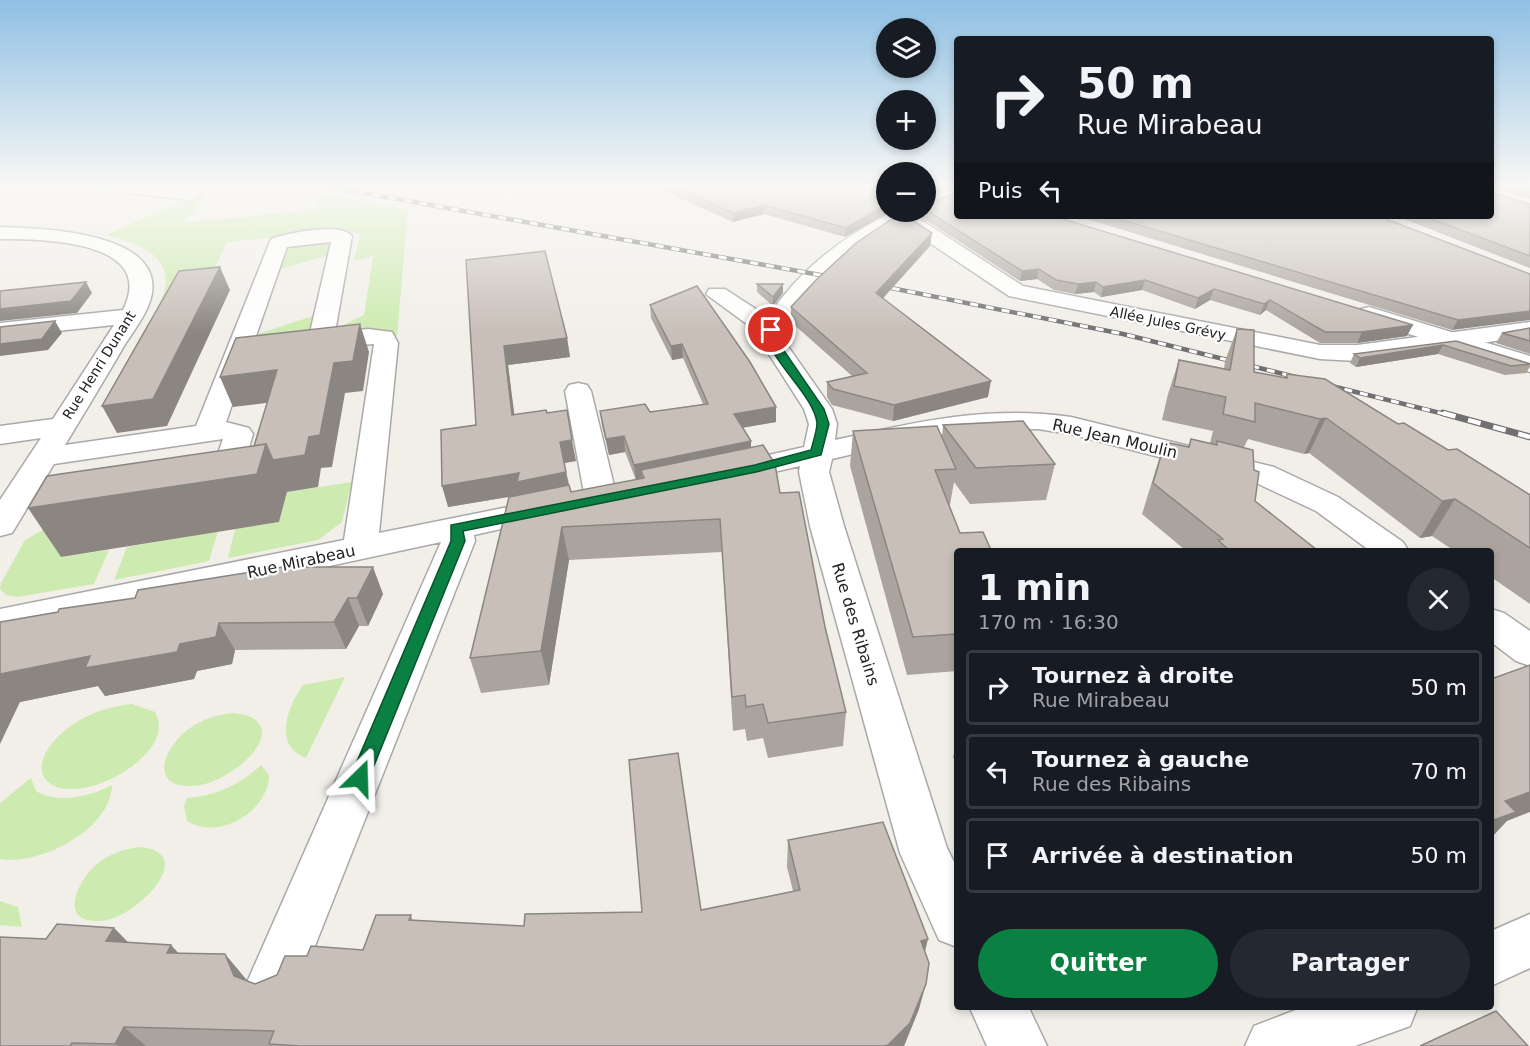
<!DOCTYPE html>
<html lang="fr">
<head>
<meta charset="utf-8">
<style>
	body { margin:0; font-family:"DejaVu Sans",sans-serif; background:#242831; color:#f1f3f6; height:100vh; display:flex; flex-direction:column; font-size:22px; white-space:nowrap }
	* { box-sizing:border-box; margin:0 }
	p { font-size:20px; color:#9ea1a6 }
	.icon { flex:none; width:33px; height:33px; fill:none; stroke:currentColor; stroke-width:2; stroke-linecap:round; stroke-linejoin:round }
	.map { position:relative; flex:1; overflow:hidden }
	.details { position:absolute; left:954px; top:548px; width:540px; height:462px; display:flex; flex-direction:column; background:#171b24; border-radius:6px; box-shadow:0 3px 9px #0003 }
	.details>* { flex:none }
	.hud { position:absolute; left:954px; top:36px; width:540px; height:183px; border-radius:6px; box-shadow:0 3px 9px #0003; background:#171b24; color:#f1f3f6; overflow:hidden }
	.controls { position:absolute; left:876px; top:18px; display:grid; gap:12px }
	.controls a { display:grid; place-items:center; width:60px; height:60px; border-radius:50%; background:#171b24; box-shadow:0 3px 9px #0003; font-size:30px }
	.pin { position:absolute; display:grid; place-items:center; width:51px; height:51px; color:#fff; margin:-26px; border:3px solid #fff; border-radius:50%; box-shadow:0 2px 6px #0007 }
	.me { position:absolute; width:66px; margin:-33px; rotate:22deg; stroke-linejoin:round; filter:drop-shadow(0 0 4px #0008) }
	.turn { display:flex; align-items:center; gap:21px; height:126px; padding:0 24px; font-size:27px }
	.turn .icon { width:78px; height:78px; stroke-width:2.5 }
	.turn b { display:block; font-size:42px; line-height:51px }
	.then { display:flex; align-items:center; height:57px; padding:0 24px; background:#0003; gap:12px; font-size:22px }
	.round { display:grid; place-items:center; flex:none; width:63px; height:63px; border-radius:32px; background:#242831 }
	.summary { display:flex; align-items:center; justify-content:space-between; height:102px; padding:0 24px }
	h1 { font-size:36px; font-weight:800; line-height:45px }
	.button { display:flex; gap:12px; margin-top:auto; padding:12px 24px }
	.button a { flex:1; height:69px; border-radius:36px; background:#0b8043; color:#fff; font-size:24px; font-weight:800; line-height:69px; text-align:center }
	.button a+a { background:#242831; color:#f1f3f6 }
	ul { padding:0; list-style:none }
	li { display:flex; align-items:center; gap:18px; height:75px; margin:0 12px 9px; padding:0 12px; border:3px solid #363941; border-radius:6px }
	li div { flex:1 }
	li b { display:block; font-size:22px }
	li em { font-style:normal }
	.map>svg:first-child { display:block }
	.grass { fill:#cdebb0 }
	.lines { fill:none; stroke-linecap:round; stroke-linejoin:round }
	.minor-casing { stroke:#a9a9a9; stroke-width:3 }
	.tertiary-casing { stroke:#a9a9a9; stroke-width:3 }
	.minor { fill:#fff; fill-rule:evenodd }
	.tertiary { fill:#fff; fill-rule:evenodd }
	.rail-far1-casing { stroke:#707070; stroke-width:4.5 }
	.rail-casing { stroke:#707070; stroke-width:7 }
	.rail-far1 { stroke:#fff; stroke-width:3; stroke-dasharray:8; stroke-linecap:butt }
	.rail { stroke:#fff; stroke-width:4.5; stroke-dasharray:13; stroke-linecap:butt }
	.wall { fill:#aba49e }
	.shaded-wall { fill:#8b8681 }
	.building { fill:#c7bfb8; stroke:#8b8681; stroke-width:1.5 }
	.route { fill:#0b8043; stroke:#07532c; stroke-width:1.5 }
	.labels { text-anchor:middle; stroke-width:4.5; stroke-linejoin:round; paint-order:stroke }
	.far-street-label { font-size:14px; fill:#222; stroke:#fff }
	.street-label { font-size:16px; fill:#222; stroke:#fff }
</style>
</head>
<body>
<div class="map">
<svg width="1530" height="1046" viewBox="0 0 1530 1046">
	<rect width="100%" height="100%" fill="#f2efe9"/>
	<!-- grass -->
	<path class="grass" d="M 323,194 L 408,210 L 397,336 L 355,333 L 337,328 L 364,315 L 373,256 L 354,261 L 360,234 L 343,230 L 227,242 C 203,290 208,298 154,314 C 184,265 152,246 106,235 L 185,199 L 198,200 L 202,204 L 181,223 L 314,210 Z
		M 319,240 L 334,242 L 332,254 L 277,270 L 287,246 Z
		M 316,315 L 310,332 L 265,344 L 255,335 Z
		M 352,482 L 342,522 L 318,540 L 228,558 L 235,529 L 279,522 L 287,492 Z
		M 48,527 L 62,557 L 109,550 L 94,584 L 17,597 L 6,595 L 0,589 L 1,583 L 25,540 Z
		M 218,531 L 209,561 L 114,580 L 127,547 Z
		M 345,677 L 306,758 C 273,746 287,707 303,685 Z
		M 132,704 L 155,712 C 162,725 159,737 150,749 C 132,771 103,787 75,789 C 39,791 32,764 55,740 C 75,718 103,707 132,704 Z
		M 233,713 C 301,720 234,785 192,786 C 146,787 166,744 190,728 C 203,719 217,715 233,713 Z
		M 261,765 L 269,775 C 269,811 219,841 187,821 L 184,806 L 187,798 C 215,796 240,785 261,765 Z
		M 31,778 L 36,791 C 59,804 89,797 112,785 C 111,830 39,866 0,859 L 0,803 Z
		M 140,847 C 201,853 135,919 101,921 C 57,924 77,881 97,864 C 109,854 124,849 140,847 Z
		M 0,901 L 18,907 L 22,927 L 0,925 Z"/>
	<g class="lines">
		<!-- minor casing -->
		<g class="minor-casing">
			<path id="minor" d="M 98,186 C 116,186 192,182 202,195 L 193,200 L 106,191 Z
				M 957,188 L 957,199 L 926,210 L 926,199 Z
				M 894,212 L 918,212 L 915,216 L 1023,286 L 1320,345 L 1357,345 L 1530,322 L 1530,336 L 1357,361 L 1320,359 L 1009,296 L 900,223 C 853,246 810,285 783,330 L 785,342 L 832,409 L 837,424 L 835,440 C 915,422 988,405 1071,417 L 1274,467 L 1338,497 L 1403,542 L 1408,550 L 1369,550 L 1316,511 L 1252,481 L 1070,434 L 1038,429 L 988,429 L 929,436 L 832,459 L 829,472 L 844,526 L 947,848 L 957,868 L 957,947 L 939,940 L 900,853 L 810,526 L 799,472 L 800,466 L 731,482 L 720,480 L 716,473 L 720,466 L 804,447 L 809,424 L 804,409 L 761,342 L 759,333 L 706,294 L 709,289 L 725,289 L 768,317 C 797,272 845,234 894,212 Z
				M 0,227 C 39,228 161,231 152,293 C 149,312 134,330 124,346 C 105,379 85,412 65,445 L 196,426 L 271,239 C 286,233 342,222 352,236 L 335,332 L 368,329 L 392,332 L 398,343 L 379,533 L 548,499 L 559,502 L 564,509 L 559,516 L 474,535 L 475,541 L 294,999 L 275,1007 L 256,999 L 248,980 L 441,542 L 0,637 L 0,609 L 344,540 L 374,344 L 321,348 L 311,346 L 308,341 L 331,242 L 287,247 L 226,422 L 249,428 L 253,434 C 245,461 237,501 200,492 L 195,485 L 213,468 L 223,439 L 54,464 L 12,533 L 0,536 L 0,500 L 41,438 L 0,444 L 0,426 L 53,419 L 114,325 L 0,337 L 0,323 L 123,310 C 158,240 42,239 0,239 Z
				M 578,383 L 587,385 L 591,391 L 617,498 L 612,505 L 601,508 L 590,505 L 585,498 L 565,391 L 569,385 Z
				M 1491,609 L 1504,613 L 1530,631 L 1530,666 L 1516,661 L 1491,642 Z
				M 969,1006 L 1028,1006 L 1047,1046 L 987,1046 Z"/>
		</g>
		<!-- tertiary casing -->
		<g class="tertiary-casing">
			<path id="tertiary" d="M 1369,307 L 1530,356 L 1530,372 L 1361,319 L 1357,314 L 1361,309 Z
				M 1530,914 L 1530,968 L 1491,986 L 1491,931 Z
				M 1306,1006 L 1418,1006 L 1410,1026 L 1355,1046 L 1245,1046 L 1254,1026 Z"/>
		</g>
		<!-- minor -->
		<use href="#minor" class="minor"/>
		<!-- tertiary -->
		<use href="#tertiary" class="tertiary"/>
		<!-- rail-far1 casing -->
		<g class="rail-far1-casing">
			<path id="rail-far1" d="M 325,186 L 837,278
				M 876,285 L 1123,334 L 1448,415"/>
		</g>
		<!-- rail casing -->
		<g class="rail-casing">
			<path id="rail" d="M 1443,413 L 1530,437"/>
		</g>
		<!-- rail-far1 -->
		<use href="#rail-far1" class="rail-far1"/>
		<!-- rail -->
		<use href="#rail" class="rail"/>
	</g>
	<!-- wall -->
	<path class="wall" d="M 653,186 L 886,186 L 845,237 L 764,214 L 733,222 Z
		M 1491,186 L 1530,186 L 1530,199 L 1493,187 L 1494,193 L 1530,204 L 1530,268 L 1396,216 L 1491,216 Z
		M 926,202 L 928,203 L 1407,336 L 1357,343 L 1320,343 L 1266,310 L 1260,315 L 1210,300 L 1195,309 L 1142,290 L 1101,297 L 1094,292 L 1075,294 L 1054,290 L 1037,279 L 1020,281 L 918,215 L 919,212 L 926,212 Z
		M 1077,216 L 1378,216 L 1530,274 L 1452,330 Z
		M 932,233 L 930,246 L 883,298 L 988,397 L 893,421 L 832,405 L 827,397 L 827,382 L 852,376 L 791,322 L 791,307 Z
		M 466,260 L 567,338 L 570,357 L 508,365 L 514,414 L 547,413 L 576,461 L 564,463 L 571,492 L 636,480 L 625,452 L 609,455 L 602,426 L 600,411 L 650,412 L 703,404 L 683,358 L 672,360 L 651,318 L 650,305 L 776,422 L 742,428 L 751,441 L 751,448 L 780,493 L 825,627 L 846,712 L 843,746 L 768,758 L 763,738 L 747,741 L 745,729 L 733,731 L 722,552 L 569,560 L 549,685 L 481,693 L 470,658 L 519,495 L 448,507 L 476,425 Z
		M 757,284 L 783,284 L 783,293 L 773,306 L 757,292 Z
		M 1530,328 L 1530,354 L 1496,343 L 1502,333 Z
		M 1237,329 L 1254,372 L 1285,378 L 1287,374 L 1398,424 L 1448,450 L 1530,495 L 1530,604 L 1491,577 L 1491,550 L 1453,550 L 1432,536 L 1420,538 L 1309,453 L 1304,454 L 1248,439 L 1244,447 L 1254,470 L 1255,501 L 1317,550 L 1185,550 L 1142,514 L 1155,472 L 1165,442 L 1188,447 L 1191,439 L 1210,443 L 1213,431 L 1162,420 L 1168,394 L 1179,360 L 1224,369 L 1225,361 Z
		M 1456,341 L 1530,363 L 1530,367 L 1526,373 L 1505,375 L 1438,354 L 1356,367 L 1350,363 L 1354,354 Z
		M 943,425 L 1055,464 L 1046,500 L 970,504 L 954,482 L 950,505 L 949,505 L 957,550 L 957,671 L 907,675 L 850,466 L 853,431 L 942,436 Z
		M 284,570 L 383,594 L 368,626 L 359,626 L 346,649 L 235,650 L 232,664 L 197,671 L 194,679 L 105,696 L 98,686 L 20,702 L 58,612 Z
		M 957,741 L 957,765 L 953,757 Z
		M 788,840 L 925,952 L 919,1009 L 904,1046 L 0,1046 L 46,939 L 114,928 L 128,942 L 179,954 L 246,979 L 247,981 L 255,984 L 277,975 L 307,956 L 363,950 L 411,915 L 413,921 L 524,926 L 701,910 L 793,891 L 787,867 Z"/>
	<!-- shaded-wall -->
	<path class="shaded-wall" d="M 933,186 L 955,186 L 926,197 L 926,189 Z
		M 764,205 L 764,214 L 733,222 L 733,213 Z
		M 886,205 L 886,212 L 890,212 L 845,237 L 846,228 Z
		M 932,233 L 930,246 L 875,307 L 876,293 Z
		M 220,267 L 230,290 L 167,426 L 117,433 L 102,406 Z
		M 1039,269 L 1037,279 L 1020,281 L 1022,271 Z
		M 1145,280 L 1142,290 L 1101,297 L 1103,287 Z
		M 86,282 L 92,293 L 77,313 L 0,321 L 0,309 Z
		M 1096,282 L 1094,292 L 1075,294 L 1078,284 Z
		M 783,284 L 783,293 L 773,306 L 773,297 Z
		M 1214,289 L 1210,300 L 1195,309 L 1198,298 Z
		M 1270,300 L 1266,310 L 1260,315 L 1264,304 Z
		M 1530,311 L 1530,320 L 1452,330 L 1458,320 Z
		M 55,321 L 62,333 L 48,350 L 0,356 L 0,344 Z
		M 360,324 L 369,352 L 363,391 L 345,393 L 332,467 L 321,468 L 318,487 L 287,492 L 279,522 L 61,557 L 28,508 L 266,444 L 309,437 L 334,363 Z
		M 1413,325 L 1407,336 L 1357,343 L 1362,332 Z
		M 567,338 L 570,357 L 508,365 L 517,435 L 512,415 L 504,346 Z
		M 682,344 L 683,358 L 672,360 L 671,346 Z
		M 1443,345 L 1438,354 L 1356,367 L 1360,358 Z
		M 277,370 L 289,400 L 233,407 L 220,377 Z
		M 991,381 L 988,397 L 893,421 L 894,405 Z
		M 776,407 L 776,422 L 734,429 L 734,414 Z
		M 1326,418 L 1309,453 L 1304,454 L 1320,419 Z
		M 624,436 L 625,452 L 609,455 L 606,439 Z
		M 572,440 L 576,461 L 564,463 L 560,442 Z
		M 751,441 L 751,457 L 641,470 L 642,479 L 636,480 L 634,465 Z
		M 566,472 L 570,493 L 520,495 L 448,507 L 442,486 L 519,473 Z
		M 1455,499 L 1432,536 L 1420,538 L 1442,501 Z
		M 562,527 L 569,560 L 549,685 L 541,651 Z
		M 373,567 L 383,594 L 368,626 L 357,598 Z
		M 348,598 L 359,626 L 346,649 L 334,622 Z
		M 219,623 L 235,650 L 232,664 L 197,671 L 194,679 L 105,696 L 98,686 L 20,702 L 0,744 L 0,674 L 90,656 L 180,644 Z
		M 1530,792 L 1530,812 L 1507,821 L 1491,838 L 1491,817 L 1505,801 Z
		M 114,928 L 139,954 L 106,941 Z
		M 928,939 L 922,964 L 921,941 Z
		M 171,945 L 194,970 L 167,953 Z
		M 225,954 L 246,979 L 255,1001 L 234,976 Z
		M 926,984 L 919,1009 L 904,1046 L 885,1046 Z
		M 124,1027 L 146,1046 L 118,1046 L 115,1044 Z"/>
	<!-- building -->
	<path class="building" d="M 671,186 L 886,186 L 886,205 L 846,228 L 764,205 L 733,213 Z
		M 1491,186 L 1493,186 L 1494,193 L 1530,204 L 1530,256 L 1424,216 L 1491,216 Z
		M 957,193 L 957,216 L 1053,216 L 1413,325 L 1362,332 L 1325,332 L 1270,300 L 1264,304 L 1214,289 L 1198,298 L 1145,280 L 1103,287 L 1096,282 L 1078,284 L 1056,280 L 1039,269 L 1022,271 L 926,210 L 926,202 L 928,203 Z
		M 901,213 L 932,233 L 876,293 L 991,381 L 894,405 L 833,389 L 827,382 L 867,373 L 791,307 L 816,280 L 856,243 Z
		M 1109,216 L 1378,216 L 1530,274 L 1530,311 L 1458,320 Z
		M 545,251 L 567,338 L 504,346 L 512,415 L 546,410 L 547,413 L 567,410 L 572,440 L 560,442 L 566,472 L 517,482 L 519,473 L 442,486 L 441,430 L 476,425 L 466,260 Z
		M 220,267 L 153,399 L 102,406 L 179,271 Z
		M 86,282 L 71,301 L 0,309 L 0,291 Z
		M 757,284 L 783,284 L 773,297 Z
		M 697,286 L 750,362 L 776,407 L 734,414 L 751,441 L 634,465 L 624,436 L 606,439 L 600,411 L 645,404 L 650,412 L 708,404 L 682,344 L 671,346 L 650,305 Z
		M 55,321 L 42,339 L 0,344 L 0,327 Z
		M 360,324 L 353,361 L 334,363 L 320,435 L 309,437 L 305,455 L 273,460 L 266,444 L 254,446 L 277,370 L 220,377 L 236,338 Z
		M 1530,328 L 1530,341 L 1502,333 Z
		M 1237,329 L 1254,330 L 1254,372 L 1287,378 L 1287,374 L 1325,379 L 1398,424 L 1404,423 L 1448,450 L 1457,449 L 1530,495 L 1530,548 L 1455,499 L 1442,501 L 1326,418 L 1320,419 L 1255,403 L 1255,422 L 1223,414 L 1226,397 L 1174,386 L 1179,360 L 1230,370 Z
		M 1456,341 L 1530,364 L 1511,366 L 1443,345 L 1360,358 L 1354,354 Z
		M 1023,421 L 1055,464 L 976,468 L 943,425 Z
		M 937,426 L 956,469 L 935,470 L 960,533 L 983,532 L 991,550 L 957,550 L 957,634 L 913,637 L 853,431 Z
		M 1191,439 L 1217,445 L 1217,441 L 1253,450 L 1254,470 L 1259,472 L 1255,501 L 1317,550 L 1229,550 L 1218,540 L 1223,539 L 1153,483 L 1165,442 L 1189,447 Z
		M 266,444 L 257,474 L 28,508 L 47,476 Z
		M 763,445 L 775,464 L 780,493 L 799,492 L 825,627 L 846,712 L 768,723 L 763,704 L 746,707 L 745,695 L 732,697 L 720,519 L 562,527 L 541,651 L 470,658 L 509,497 L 569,485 L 571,492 L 644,478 L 641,470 Z
		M 282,567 L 283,570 L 300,567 L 373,567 L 357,598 L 348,598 L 334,622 L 219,623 L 216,637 L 180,644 L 177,652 L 85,668 L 90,656 L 0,674 L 0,622 L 58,612 L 59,609 L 135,598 L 138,590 Z
		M 1530,665 L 1530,792 L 1505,801 L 1516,812 L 1491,821 L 1491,679 Z
		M 678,753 L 701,910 L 800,890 L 788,840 L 883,822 L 928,939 L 921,941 L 929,963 L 926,984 L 910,1023 L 888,1045 L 885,1046 L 300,1046 L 269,1044 L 274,1031 L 124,1027 L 115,1044 L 72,1043 L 70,1046 L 0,1046 L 0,937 L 46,939 L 57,924 L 114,928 L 106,941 L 171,945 L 167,953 L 225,954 L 234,976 L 255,984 L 277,975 L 285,956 L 307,956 L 311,946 L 363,950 L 376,915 L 411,915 L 409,920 L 524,926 L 525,914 L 642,912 L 629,760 Z
		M 1496,1011 L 1528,1046 L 1420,1046 Z"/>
	<!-- sky -->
	<linearGradient id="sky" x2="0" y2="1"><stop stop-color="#8fc0e4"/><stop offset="0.56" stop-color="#f9f8f5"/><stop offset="1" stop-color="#f9f8f5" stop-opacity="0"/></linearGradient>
	<rect width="1530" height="333" fill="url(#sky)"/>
	<!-- route -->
	<path class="route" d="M 767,328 L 774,328 L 778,342 L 824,409 L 829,424 L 821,455 L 756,472 L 463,531 L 465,541 L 369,778 L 366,784 L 360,786 L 353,784 L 350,778 L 451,541 L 451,525 L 755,465 L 811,450 C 813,442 817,431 817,423 C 814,393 761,354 767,328 Z"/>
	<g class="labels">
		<!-- far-street labels -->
		<g class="far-street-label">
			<text transform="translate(1168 323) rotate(12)" y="5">Allée Jules Grévy</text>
			<text transform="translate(99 365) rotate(-58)" y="5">Rue Henri Dunant</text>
		</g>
		<!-- street labels -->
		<g class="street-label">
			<text transform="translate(1115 438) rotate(13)" y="6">Rue Jean Moulin</text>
			<text transform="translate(301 561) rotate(-12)" y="6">Rue Mirabeau</text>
			<text transform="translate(856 624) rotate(73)" y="6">Rue des Ribains</text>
		</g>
	</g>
</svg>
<div class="controls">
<a><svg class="icon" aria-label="layers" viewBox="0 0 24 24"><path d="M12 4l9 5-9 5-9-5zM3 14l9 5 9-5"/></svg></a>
<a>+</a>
<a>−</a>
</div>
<div class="pin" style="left:771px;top:330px;background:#d93025"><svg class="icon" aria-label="arrive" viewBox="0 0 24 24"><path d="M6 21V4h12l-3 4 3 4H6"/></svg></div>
<svg class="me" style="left:360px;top:778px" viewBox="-20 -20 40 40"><path d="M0-17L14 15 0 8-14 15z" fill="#0b8043" stroke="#fff" stroke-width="4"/></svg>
<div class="hud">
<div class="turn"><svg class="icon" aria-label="right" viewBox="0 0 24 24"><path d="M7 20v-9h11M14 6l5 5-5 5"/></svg><div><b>50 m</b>Rue Mirabeau</div></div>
<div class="then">Puis<svg class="icon" aria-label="left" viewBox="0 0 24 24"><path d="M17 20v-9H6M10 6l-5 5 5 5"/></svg></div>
</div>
<section class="details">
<div class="summary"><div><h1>1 min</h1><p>170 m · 16:30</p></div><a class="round"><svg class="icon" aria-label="close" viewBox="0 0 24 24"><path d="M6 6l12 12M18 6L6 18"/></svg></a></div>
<ul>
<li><svg class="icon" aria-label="right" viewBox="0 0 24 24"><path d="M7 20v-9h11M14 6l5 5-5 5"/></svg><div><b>Tournez à droite</b><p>Rue Mirabeau</p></div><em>50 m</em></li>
<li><svg class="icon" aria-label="left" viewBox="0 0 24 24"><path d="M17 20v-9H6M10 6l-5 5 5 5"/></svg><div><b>Tournez à gauche</b><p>Rue des Ribains</p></div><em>70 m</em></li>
<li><svg class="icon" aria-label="arrive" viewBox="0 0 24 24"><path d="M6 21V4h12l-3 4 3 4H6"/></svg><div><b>Arrivée à destination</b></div><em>50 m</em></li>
</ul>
<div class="button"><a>Quitter</a><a>Partager</a></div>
</section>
</div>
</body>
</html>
